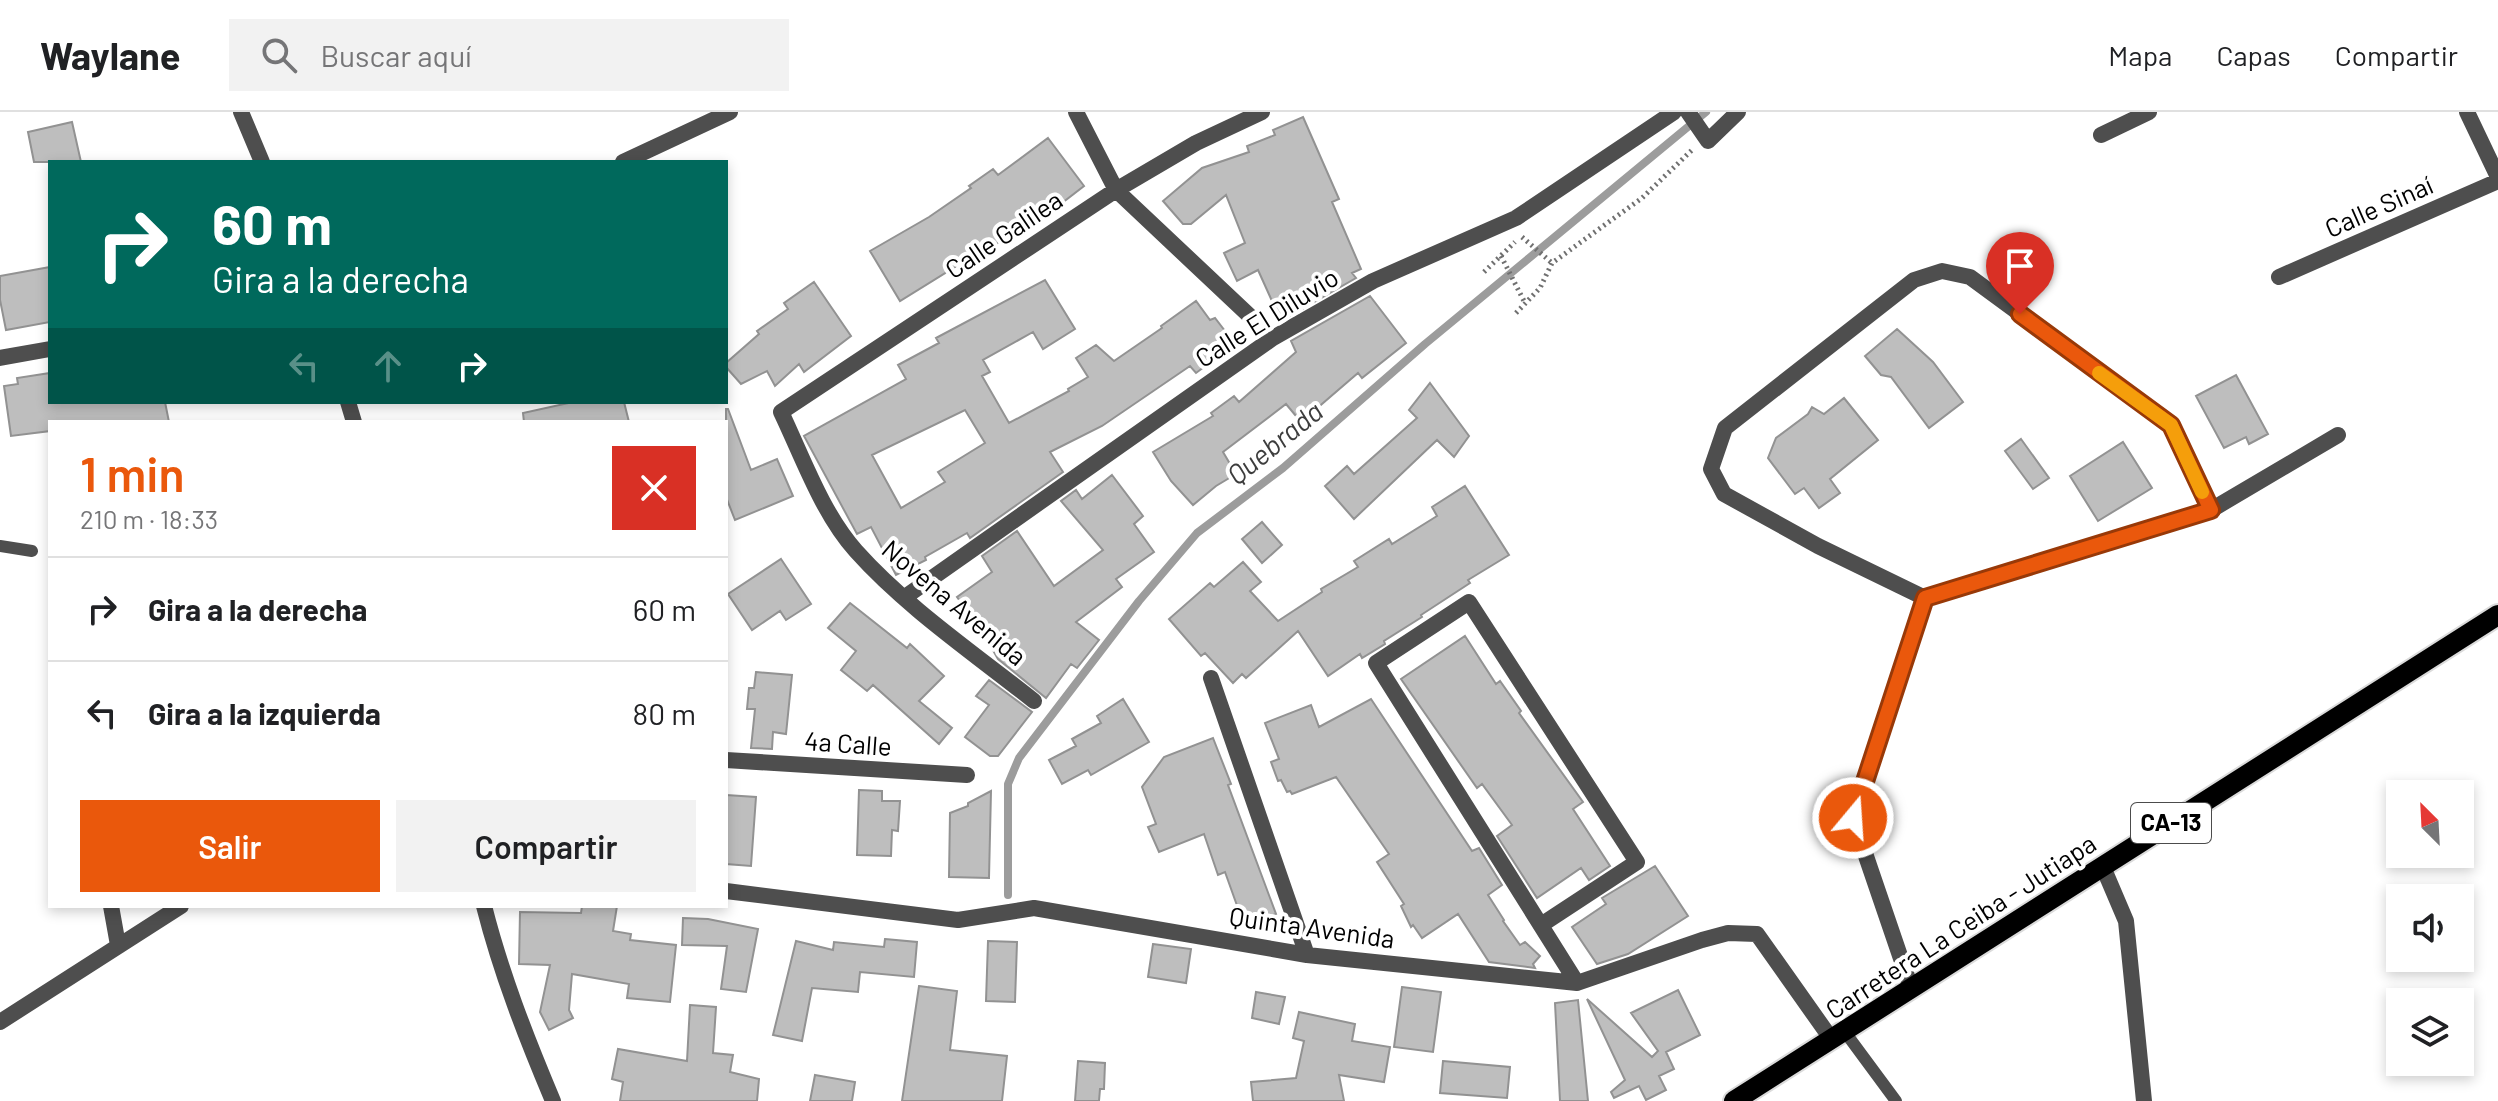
<!DOCTYPE html>
<html lang="es">
<head>
<meta charset="utf-8">
<style>
	body { margin:0; font-family:Barlow,sans-serif; background:#f2f2f2; color:#202124; height:100vh; display:flex; flex-direction:column; font-size:30px; white-space:nowrap }
	* { box-sizing:border-box; margin:0 }
	p { font-size:26px; color:#757577 }
	.icon { flex:none; width:44px; height:44px; fill:none; stroke:currentColor; stroke-width:2; stroke-linecap:round; stroke-linejoin:round }
	.map { position:relative; flex:1; overflow:hidden }
	.drawer { position:absolute; left:48px; top:308px; width:680px; height:488px; display:flex; flex-direction:column; background:#fff; border-radius:0px; box-shadow:0 4px 12px #0003 }
	.drawer>* { flex:none }
	.guide { position:absolute; left:48px; top:48px; width:680px; height:244px; border-radius:0px; box-shadow:0 4px 12px #0003; background:#00695c; color:#fff; overflow:hidden }
	.needle { width:52px; rotate:336deg }
	.controls { position:absolute; left:2386px; top:668px; display:grid; gap:16px }
	.controls a { display:grid; place-items:center; width:88px; height:88px; border-radius:0px; background:#fff; box-shadow:0 4px 12px #0003; font-size:40px }
	.pin { position:absolute; display:grid; place-items:center; width:68px; height:68px; color:#fff; margin:-82px -34px; border-radius:50% 50% 50% 0; rotate:-45deg; box-shadow:0 0 8px #0007 }
	.pin .icon { rotate:45deg }
	.me { position:absolute; width:88px; margin:-44px; rotate:18deg; stroke-linejoin:round; filter:drop-shadow(0 0 6px #0008) }
	.turn { display:flex; align-items:center; gap:28px; height:168px; padding:0 32px; font-size:36px }
	.turn .icon { width:104px; height:104px; stroke-width:2.5 }
	.turn b { display:block; font-size:56px; line-height:68px }
	.lanes { display:flex; align-items:center; height:76px; padding:0 32px; background:#0003; justify-content:center; gap:40px; direction:ltr }
	.lanes .off { opacity:.35 }
	.round { display:grid; place-items:center; flex:none; width:84px; height:84px; border-radius:0px; background:#f2f2f2 }
	.headline { display:flex; align-items:center; justify-content:space-between; height:136px; padding:0 32px }
	h1 { font-size:48px; font-weight:600; line-height:60px; color:#ea580c }
	.primary-button { display:flex; gap:16px; margin-top:auto; padding:16px 32px }
	.primary-button a { flex:1; height:92px; border-radius:0px; background:#ea580c; color:#fff; font-size:32px; font-weight:600; line-height:92px; text-align:center }
	.primary-button a+a { background:#f2f2f2; color:#202124 }
	ul { padding:0; list-style:none }
	li { display:flex; align-items:center; gap:24px; height:104px; padding:0 32px; border-top:2px solid #e0e0e0 }
	li div { flex:1 }
	li b { display:block; font-size:30px }
	li em { font-style:normal }
	header { display:flex; align-items:center; gap:48px; box-sizing:border-box; height:112px; padding:0 40px; background:#fff; border-bottom:2px solid #e0e0e0 }
	header strong { font-size:38px }
	nav { display:flex; gap:44px; margin-inline-start:auto; font-size:28px }
	.search { width:560px; height:72px; background:#f2f2f2; display:flex; align-items:center; gap:20px; box-sizing:border-box; padding:0 28px; border-radius:0px; color:#757577; font-size:30px }
	.map>svg:first-child { display:block }
	.lines { fill:none; stroke-linecap:round; stroke-linejoin:round }
	.stream { stroke:#9c9c9c; stroke-width:8 }
	.building { fill:#bebebe; stroke:#929292; stroke-width:2; fill-rule:evenodd }
	.primary-casing { stroke:#dbdbdb; stroke-width:24 }
	.path { stroke:#707070; stroke-width:5; stroke-dasharray:2 4; stroke-linecap:butt }
	.service { stroke:#4e4e4e; stroke-width:12 }
	.minor { stroke:#4e4e4e; stroke-width:16 }
	.primary { stroke:#000; stroke-width:20 }
	.route-casing { stroke:#983908; stroke-width:20 }
	.route { stroke:#ea580c; stroke-width:14 }
	.slow { stroke:#f59e0b; stroke-width:14 }
	.labels { text-anchor:middle; stroke-width:8; stroke-linejoin:round; paint-order:stroke }
	.shield { fill:#fff; stroke:#4c4c4c; stroke-width:2 }
	.shield-label { font-size:24px; font-weight:bold; fill:#000 }
	.street-label { font-size:26px; fill:#000; stroke:#fff }
	.water-label { font-size:28px; font-style:italic; fill:#3d3d3d; stroke:#fff }
</style>
</head>
<body>
<header>
<strong>Waylane</strong>
<div class="search"><svg class="icon" aria-label="search" viewBox="0 0 24 24"><circle cx="10" cy="10" r="6"/><path d="M15 15l6 6"/></svg>Buscar aquí</div>
<nav><a>Mapa</a><a>Capas</a><a>Compartir</a></nav>
</header>
<div class="map">
<svg width="2498" height="989" viewBox="0 0 2498 989">
	<rect width="100%" height="100%" fill="#fff"/>
	<g class="lines">
		<!-- stream -->
		<path class="stream" d="M 1008,783 L 1008,672 L 1019,646 L 1139,489 L 1197,421 L 1283,356 L 1425,232 L 1706,0"/>
	</g>
	<!-- building -->
	<path class="building" d="M 1303,5 L 1339,87 L 1332,90 L 1361,157 L 1352,161 L 1356,166 L 1281,209 L 1258,158 L 1237,169 L 1224,141 L 1245,131 L 1226,83 L 1191,112 L 1183,112 L 1163,89 L 1202,56 L 1249,40 L 1247,34 L 1275,23 L 1273,18 Z
		M 72,10 L 81,50 L 34,50 L 28,20 Z
		M 1048,26 L 1084,74 L 1049,101 L 1045,95 L 963,157 L 960,152 L 900,189 L 870,139 L 929,105 L 971,76 L 969,74 L 993,57 L 998,63 Z
		M 50,155 L 50,210 L 6,218 L 0,188 L 0,164 Z
		M 1045,168 L 1075,217 L 1043,237 L 1033,220 L 983,248 L 990,260 L 982,264 L 1009,311 L 1069,279 L 1068,277 L 1088,265 L 1076,246 L 1096,233 L 1114,249 L 1162,216 L 1161,214 L 1196,189 L 1210,208 L 1215,206 L 1235,232 L 1196,261 L 1190,254 L 1102,314 L 1050,340 L 1063,360 L 970,426 L 967,421 L 925,445 L 926,448 L 896,463 L 871,415 L 857,422 L 804,324 L 906,267 L 898,253 L 939,231 L 936,226 ZM 965,298 L 985,331 L 938,360 L 945,370 L 901,396 L 872,343 Z
		M 814,170 L 851,224 L 804,260 L 799,252 L 775,274 L 767,259 L 741,272 L 726,255 L 726,251 L 759,222 L 757,219 L 788,197 L 784,191 Z
		M 1370,184 L 1406,231 L 1362,266 L 1358,261 L 1301,310 L 1286,292 L 1223,340 L 1236,362 L 1216,374 L 1193,393 L 1171,369 L 1153,340 L 1213,304 L 1211,301 L 1234,284 L 1239,290 L 1296,240 L 1291,229 Z
		M 1897,217 L 1933,250 L 1963,290 L 1929,316 L 1891,265 L 1881,263 L 1865,244 Z
		M 50,261 L 50,290 L 165,290 L 169,310 L 50,310 L 50,319 L 11,324 L 4,274 L 18,272 L 17,266 Z
		M 2236,263 L 2268,322 L 2249,332 L 2246,325 L 2224,336 L 2196,284 Z
		M 1430,271 L 1469,324 L 1454,345 L 1437,328 L 1354,407 L 1325,374 L 1347,354 L 1354,362 L 1417,306 L 1409,298 Z
		M 1844,286 L 1878,328 L 1830,367 L 1840,381 L 1819,396 L 1804,376 L 1795,382 L 1768,346 L 1776,326 L 1808,302 L 1812,295 L 1824,302 Z
		M 573,290 L 624,290 L 629,310 L 524,310 L 523,301 Z
		M 726,297 L 728,297 L 751,358 L 777,347 L 793,384 L 735,408 L 726,385 Z
		M 2021,327 L 2049,366 L 2033,377 L 2005,339 Z
		M 2123,330 L 2152,376 L 2098,409 L 2070,364 Z
		M 1112,363 L 1143,404 L 1134,412 L 1154,440 L 1116,467 L 1122,475 L 1076,510 L 1099,528 L 1077,556 L 1071,552 L 1046,586 L 998,547 L 982,519 L 957,485 L 992,460 L 982,444 L 1017,419 L 1054,474 L 1103,438 L 1061,389 L 1076,378 L 1082,387 Z
		M 1465,374 L 1509,443 L 1468,468 L 1470,471 L 1421,503 L 1422,505 L 1384,529 L 1385,532 L 1362,546 L 1360,542 L 1328,564 L 1298,519 L 1246,566 L 1242,562 L 1233,571 L 1205,541 L 1201,544 L 1169,507 L 1210,471 L 1214,475 L 1243,450 L 1261,470 L 1250,479 L 1278,509 L 1322,480 L 1321,477 L 1358,455 L 1354,449 L 1389,427 L 1392,432 L 1437,404 L 1432,395 Z
		M 1262,410 L 1282,433 L 1262,451 L 1242,427 Z
		M 781,447 L 811,492 L 786,508 L 780,499 L 752,518 L 728,482 Z
		M 850,491 L 907,536 L 910,532 L 944,564 L 919,589 L 952,616 L 939,632 L 873,573 L 867,579 L 841,558 L 856,539 L 828,516 Z
		M 1465,524 L 1496,572 L 1500,569 L 1521,599 L 1519,601 L 1583,690 L 1573,697 L 1610,754 L 1589,768 L 1581,756 L 1537,786 L 1497,724 L 1512,713 L 1482,672 L 1477,676 L 1401,567 Z
		M 756,560 L 792,563 L 786,622 L 773,620 L 772,637 L 751,636 L 755,597 L 747,597 L 749,576 L 754,576 Z
		M 989,568 L 1032,600 L 998,644 L 990,644 L 965,625 L 989,593 L 976,584 Z
		M 1123,587 L 1149,630 L 1091,663 L 1088,658 L 1062,672 L 1049,648 L 1076,634 L 1072,627 L 1101,611 L 1097,604 Z
		M 1371,587 L 1472,739 L 1479,736 L 1502,773 L 1488,783 L 1504,808 L 1503,809 L 1520,833 L 1525,830 L 1540,844 L 1533,852 L 1535,856 L 1489,850 L 1458,802 L 1422,826 L 1413,813 L 1411,815 L 1401,794 L 1404,792 L 1377,750 L 1389,742 L 1336,665 L 1292,682 L 1290,679 L 1287,680 L 1281,668 L 1278,669 L 1271,650 L 1279,647 L 1265,611 L 1311,593 L 1319,615 Z
		M 1213,626 L 1231,672 L 1228,673 L 1276,802 L 1244,813 L 1225,760 L 1218,763 L 1204,722 L 1159,740 L 1148,715 L 1156,712 L 1142,675 L 1164,645 Z
		M 859,678 L 882,679 L 882,689 L 900,689 L 898,719 L 892,718 L 891,744 L 857,743 Z
		M 991,679 L 989,766 L 949,765 L 950,701 L 968,694 L 968,691 Z
		M 726,683 L 756,685 L 751,754 L 726,752 Z
		M 1655,754 L 1688,804 L 1628,842 L 1597,852 L 1572,815 L 1606,792 L 1602,786 Z
		M 582,794 L 617,794 L 613,819 L 631,822 L 630,828 L 676,833 L 670,890 L 627,886 L 629,872 L 572,862 L 569,898 L 573,906 L 549,918 L 540,900 L 550,853 L 519,852 L 520,800 L 581,801 Z
		M 683,806 L 708,807 L 758,817 L 746,880 L 721,877 L 727,834 L 682,833 Z
		M 885,827 L 917,830 L 914,865 L 860,860 L 858,880 L 812,876 L 802,929 L 773,923 L 796,829 L 833,838 L 834,830 L 884,835 Z
		M 988,829 L 1017,830 L 1015,890 L 986,889 Z
		M 1153,832 L 1191,837 L 1186,871 L 1148,865 Z
		M 919,874 L 957,879 L 950,938 L 1007,944 L 1002,989 L 902,989 Z
		M 1402,875 L 1441,880 L 1433,940 L 1394,935 Z
		M 1678,878 L 1700,923 L 1666,940 L 1674,957 L 1659,964 L 1666,978 L 1646,988 L 1639,974 L 1614,986 L 1611,980 L 1625,968 L 1587,887 L 1652,945 L 1658,939 L 1631,901 Z
		M 1256,880 L 1285,885 L 1279,912 L 1252,906 Z
		M 1578,888 L 1588,989 L 1560,989 L 1555,891 Z
		M 690,893 L 716,895 L 713,941 L 733,943 L 730,960 L 759,967 L 757,989 L 620,989 L 623,970 L 612,967 L 618,937 L 687,949 Z
		M 1299,900 L 1355,912 L 1352,929 L 1390,935 L 1384,970 L 1339,963 L 1344,989 L 1253,989 L 1251,970 L 1296,966 L 1304,929 L 1293,926 Z
		M 1078,949 L 1105,951 L 1104,977 L 1100,977 L 1099,989 L 1075,989 Z
		M 1443,949 L 1510,955 L 1507,986 L 1440,981 Z
		M 815,963 L 855,970 L 852,989 L 810,989 Z"/>
	<g class="lines">
		<!-- primary casing -->
		<g class="primary-casing">
			<path id="primary" d="M 1734,989 L 2498,503"/>
		</g>
		<!-- path -->
		<path class="path" d="M 1522,125 L 1552,151
			M 1501,144 L 1525,191
			M 1484,160 L 1515,130
			M 1516,201 L 1540,176 L 1552,151 L 1642,86 L 1692,38"/>
		<!-- service -->
		<path class="service" d="M 0,434 L 32,439
			M 1845,920 L 1896,989"/>
		<!-- minor -->
		<path class="minor" d="M 241,0 L 262,50
			M 1076,0 L 1116,78 L 1273,226
			M 1688,0 L 1708,29 L 1738,0
			M 2467,0 L 2498,65
			M 2101,23 L 2149,0
			M 623,50 L 730,0
			M 2279,165 L 2498,69
			M 0,246 L 50,237
			M 348,290 L 354,310
			M 2211,398 L 2171,313 L 1970,165 L 1942,159 L 1914,168 L 1725,316 L 1711,357 L 1724,382 L 1818,434 L 1925,486 L 2211,398 L 2338,323
			M 905,485 L 1273,226 L 1373,169 L 1516,106 L 1674,0
			M 1211,566 L 1307,843
			M 1034,589 C 975,542 906,495 856,439 C 822,401 803,346 781,300 L 1116,78 L 1196,31 L 1262,0
			M 726,648 L 967,663
			M 2103,755 L 2126,809 L 2144,989
			M 726,779 L 958,808 L 1034,796 L 1307,843 L 1577,871 L 1702,828 L 1728,821 L 1757,822 L 1832,928
			M 111,794 L 118,833
			M 484,794 C 501,861 526,925 553,989
			M 1541,813 L 1637,750 L 1469,490 L 1376,551 L 1577,871
			M 1911,876 L 1853,706 L 1925,486
			M 0,910 L 181,794"/>
		<!-- primary -->
		<use href="#primary" class="primary"/>
	</g>
	<g class="lines">
		<!-- route casing -->
		<g class="route-casing">
			<path id="route" d="M 1853,706 L 1925,486 L 2211,398 L 2171,313 L 2020,202"/>
		</g>
		<!-- route -->
		<use href="#route" class="route"/>
		<!-- slow -->
		<path class="slow" d="M 2099,261 L 2171,313 L 2202,380"/>
	</g>
	<g class="labels">
		<!-- shield labels -->
		<rect class="shield" x="2131" y="691" width="80" height="40" rx="6"/>
		<g class="shield-label">
			<text x="2171" y="719">CA-13</text>
		</g>
		<!-- street labels -->
		<g class="street-label">
			<text transform="translate(2379 95) rotate(-24)" y="9">Calle Sinaí</text>
			<text transform="translate(1004 123) rotate(-34)" y="9">Calle Galilea</text>
			<text transform="translate(1267 206) rotate(-32)" y="9">Calle El Diluvio</text>
			<text transform="translate(954 491) rotate(40)" y="9">Novena Avenida</text>
			<text transform="translate(848 632) rotate(4)" y="9">4a Calle</text>
			<text transform="translate(1961 815) rotate(-33)" y="9">Carretera La Ceiba - Jutiapa</text>
			<text transform="translate(1312 816) rotate(8)" y="9">Quinta Avenida</text>
		</g>
		<!-- water labels -->
		<g class="water-label">
			<text transform="translate(1275 331) rotate(-39)" y="10">Quebrada</text>
		</g>
	</g>
</svg>
<div class="controls">
<a><svg class="needle" viewBox="-14 -14 28 28"><path d="M0-13l5 13h-10z" fill="#e53935"/><path d="M0 13l5-13h-10z" fill="#757577"/></svg></a>
<a><svg class="icon" aria-label="sound" viewBox="0 0 24 24"><path d="M4 9h4l5-4v14l-5-4H4zM17 9q2 3 0 6"/></svg></a>
<a><svg class="icon" aria-label="layers" viewBox="0 0 24 24"><path d="M12 4l9 5-9 5-9-5zM3 14l9 5 9-5"/></svg></a>
</div>
<div class="pin" style="left:2020px;top:202px;background:#d93025"><svg class="icon" aria-label="arrive" viewBox="0 0 24 24"><path d="M6 21V4h12l-3 4 3 4H6"/></svg></div>
<svg class="me" style="left:1853px;top:706px" viewBox="-20 -20 40 40"><circle r="17" fill="#ea580c" stroke="#fff" stroke-width="3"/><path d="M0-11L8 9 0 5-8 9z" fill="#fff"/></svg>
<div class="guide">
<div class="turn"><svg class="icon" aria-label="right" viewBox="0 0 24 24"><path d="M7 20v-9h11M14 6l5 5-5 5"/></svg><div><b>60 m</b>Gira a la derecha</div></div>
<div class="lanes"><svg class="icon off" aria-label="left" viewBox="0 0 24 24"><path d="M17 20v-9H6M10 6l-5 5 5 5"/></svg><svg class="icon off" aria-label="ahead" viewBox="0 0 24 24"><path d="M12 20V5M6 11l6-6 6 6"/></svg><svg class="icon" aria-label="right" viewBox="0 0 24 24"><path d="M7 20v-9h11M14 6l5 5-5 5"/></svg></div>
</div>
<section class="drawer">
<div class="headline"><div><h1>1 min</h1><p>210 m · 18:33</p></div><a class="round" style="background:#d93025;color:#fff"><svg class="icon" aria-label="close" viewBox="0 0 24 24"><path d="M6 6l12 12M18 6L6 18"/></svg></a></div>
<ul>
<li><svg class="icon" aria-label="right" viewBox="0 0 24 24"><path d="M7 20v-9h11M14 6l5 5-5 5"/></svg><div><b>Gira a la derecha</b></div><em>60 m</em></li>
<li><svg class="icon" aria-label="left" viewBox="0 0 24 24"><path d="M17 20v-9H6M10 6l-5 5 5 5"/></svg><div><b>Gira a la izquierda</b></div><em>80 m</em></li>
</ul>
<div class="primary-button"><a>Salir</a><a>Compartir</a></div>
</section>
</div>
</body>
</html>
